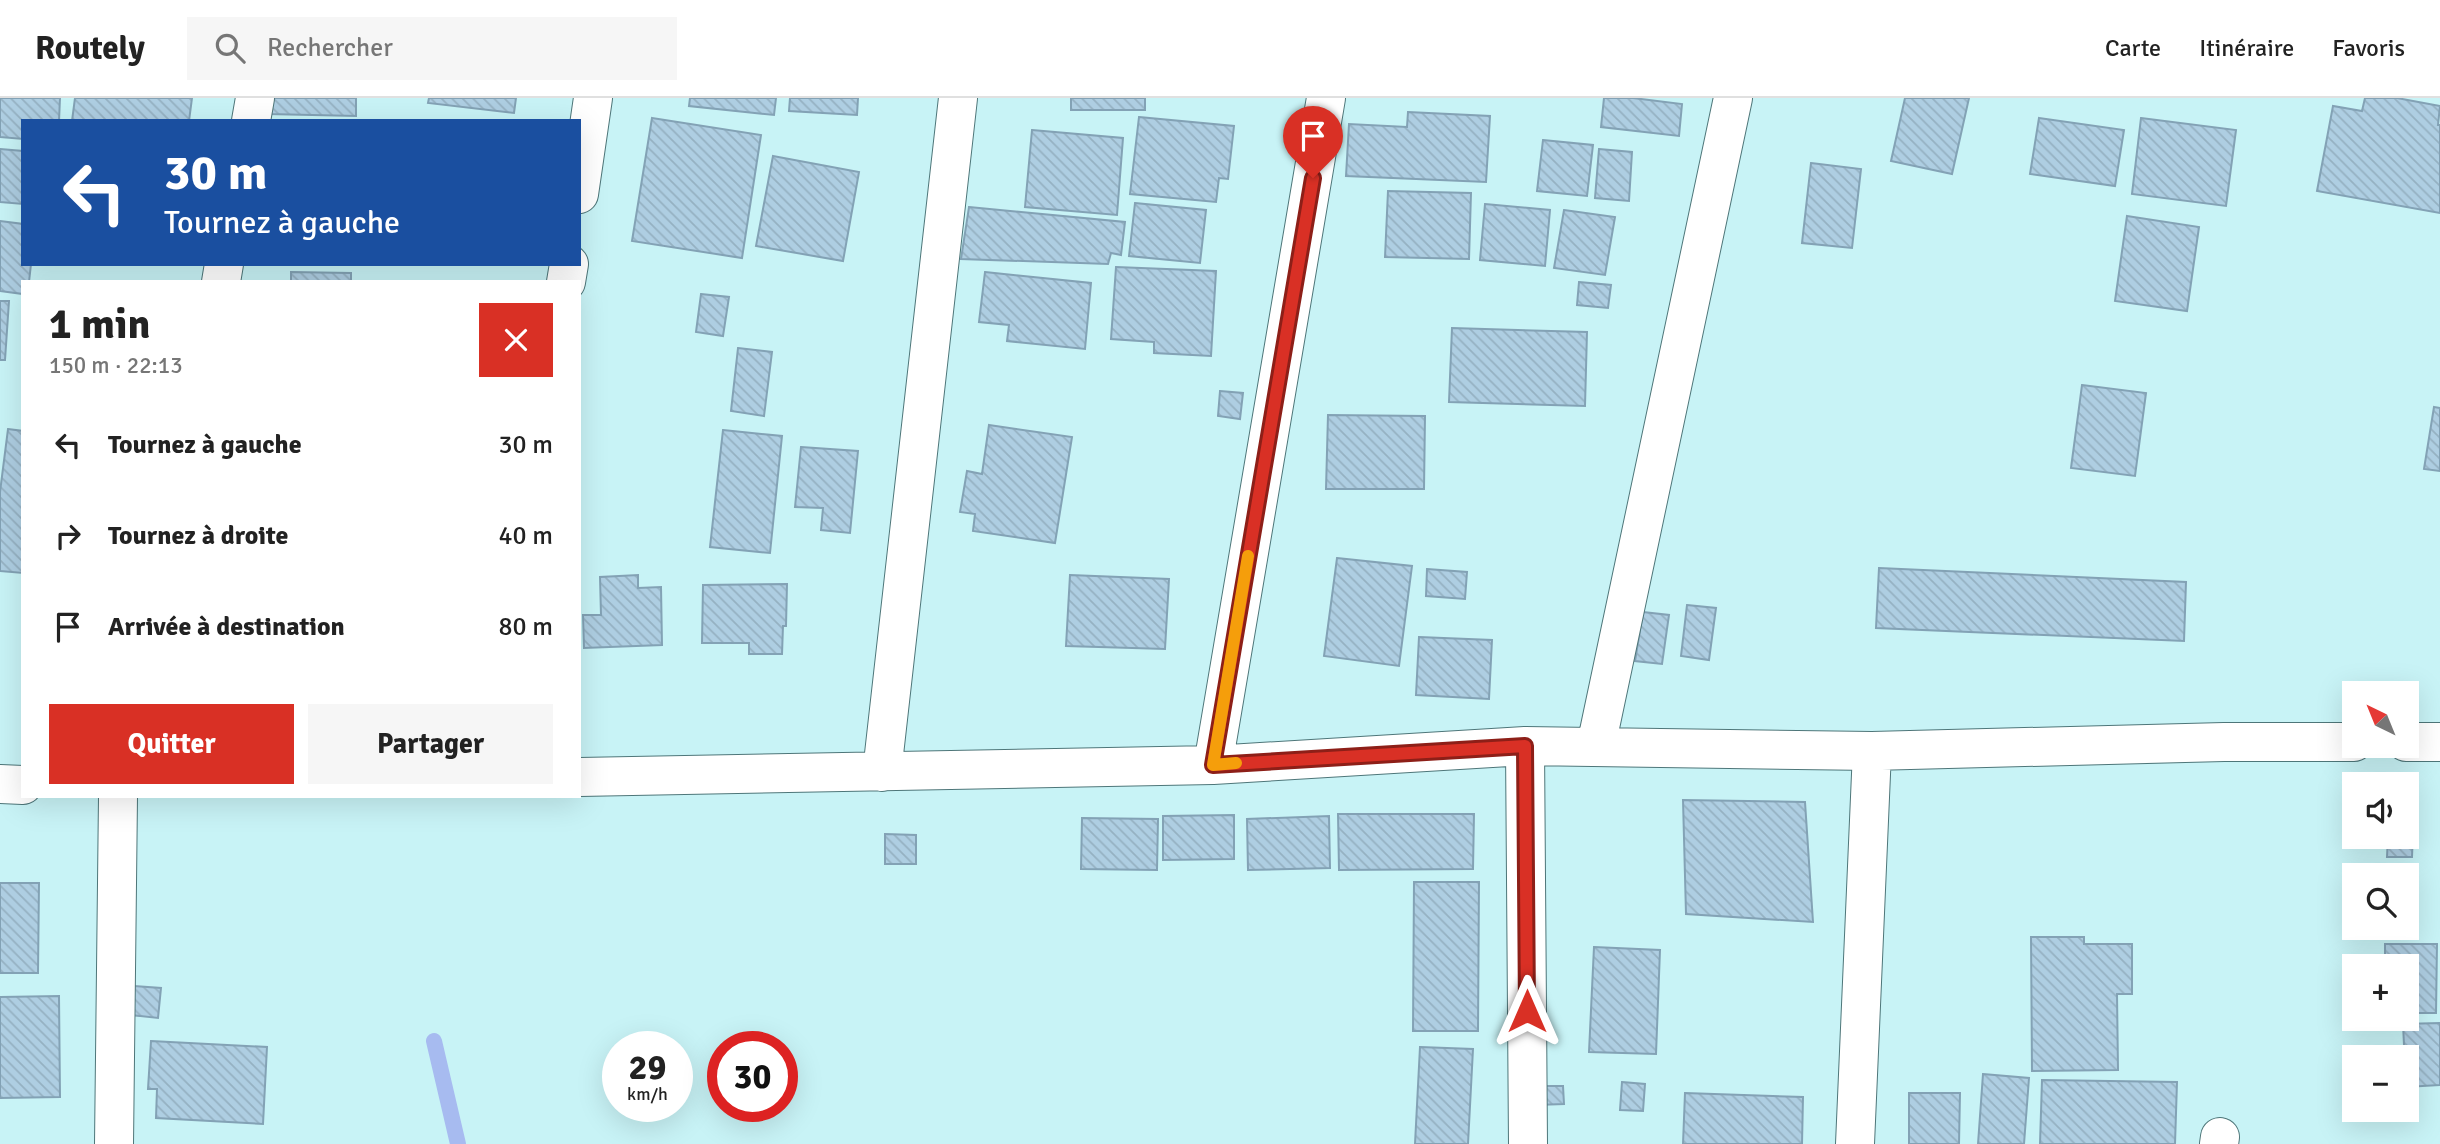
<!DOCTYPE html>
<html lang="fr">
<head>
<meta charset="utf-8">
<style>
	body { margin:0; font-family:Signika,sans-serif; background:#f6f6f6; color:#222; height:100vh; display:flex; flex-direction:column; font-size:26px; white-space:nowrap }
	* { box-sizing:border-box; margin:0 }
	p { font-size:23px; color:#767676 }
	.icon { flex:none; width:38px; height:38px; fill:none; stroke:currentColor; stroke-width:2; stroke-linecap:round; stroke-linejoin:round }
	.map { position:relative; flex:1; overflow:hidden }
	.drawer { position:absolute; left:21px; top:182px; width:560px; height:518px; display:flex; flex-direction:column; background:#fff; border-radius:0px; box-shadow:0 7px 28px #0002 }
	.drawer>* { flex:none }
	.top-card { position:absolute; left:21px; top:21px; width:560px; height:147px; border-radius:0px; box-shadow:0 7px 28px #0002; background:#1a4fa0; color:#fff; overflow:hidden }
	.needle { width:46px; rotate:317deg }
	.fabs { position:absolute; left:2342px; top:583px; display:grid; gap:14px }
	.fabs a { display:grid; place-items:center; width:77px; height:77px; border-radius:0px; background:#fff; box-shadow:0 7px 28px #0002; font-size:35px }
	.speed { position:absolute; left:602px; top:933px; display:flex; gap:14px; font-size:35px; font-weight:700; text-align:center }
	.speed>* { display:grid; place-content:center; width:91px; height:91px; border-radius:50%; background:#fff; box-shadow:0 7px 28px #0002; line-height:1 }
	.speed small { font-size:18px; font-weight:400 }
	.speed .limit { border:10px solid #d22; background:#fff; color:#111 }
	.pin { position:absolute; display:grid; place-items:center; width:60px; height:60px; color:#fff; margin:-72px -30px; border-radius:50% 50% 50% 0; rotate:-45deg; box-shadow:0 0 7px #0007 }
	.pin .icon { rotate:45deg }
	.me { position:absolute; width:77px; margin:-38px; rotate:0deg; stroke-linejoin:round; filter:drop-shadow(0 0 5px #0008) }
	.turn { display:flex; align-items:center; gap:24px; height:147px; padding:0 28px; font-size:32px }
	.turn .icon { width:91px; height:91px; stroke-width:2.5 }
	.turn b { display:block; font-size:49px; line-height:60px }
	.round { display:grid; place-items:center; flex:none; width:74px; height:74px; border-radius:0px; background:#f6f6f6 }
	.head { display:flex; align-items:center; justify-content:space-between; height:119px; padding:0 28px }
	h1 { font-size:42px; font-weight:800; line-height:52px }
	.button { display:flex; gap:14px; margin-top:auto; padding:14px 28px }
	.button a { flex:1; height:80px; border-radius:0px; background:#d93025; color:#fff; font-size:28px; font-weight:800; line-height:80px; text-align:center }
	.button a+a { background:#f6f6f6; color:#222 }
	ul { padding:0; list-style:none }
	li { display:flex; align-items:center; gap:21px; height:91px; padding:0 28px }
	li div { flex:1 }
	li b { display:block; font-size:26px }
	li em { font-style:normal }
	header { display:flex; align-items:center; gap:42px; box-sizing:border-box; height:98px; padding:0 35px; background:#fff; border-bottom:2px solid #e0e0e0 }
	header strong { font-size:33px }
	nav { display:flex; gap:38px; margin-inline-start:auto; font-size:24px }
	.search { width:490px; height:63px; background:#f6f6f6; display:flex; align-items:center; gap:18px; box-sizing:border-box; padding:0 24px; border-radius:0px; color:#767676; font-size:26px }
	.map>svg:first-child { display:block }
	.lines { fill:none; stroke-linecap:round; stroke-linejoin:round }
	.stream { stroke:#a7bbf0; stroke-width:16 }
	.building { fill:url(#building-back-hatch); stroke:#83a2b5; stroke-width:2 }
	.minor-casing { stroke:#4e7679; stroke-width:40 }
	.minor { stroke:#fff; stroke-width:38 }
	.route-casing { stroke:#8d1f18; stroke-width:18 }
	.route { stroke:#d93025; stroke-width:12 }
	.slow { stroke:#f59e0b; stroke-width:12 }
</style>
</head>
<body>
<header>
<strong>Routely</strong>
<div class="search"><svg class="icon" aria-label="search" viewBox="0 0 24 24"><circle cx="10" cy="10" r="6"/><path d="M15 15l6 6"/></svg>Rechercher</div>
<nav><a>Carte</a><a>Itinéraire</a><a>Favoris</a></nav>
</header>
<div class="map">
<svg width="2440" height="1046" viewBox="0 0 2440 1046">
	<defs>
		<pattern id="building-back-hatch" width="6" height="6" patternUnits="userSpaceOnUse" patternTransform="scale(1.75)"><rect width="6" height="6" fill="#aecee2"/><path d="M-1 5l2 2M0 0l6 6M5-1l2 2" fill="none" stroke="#95b1c2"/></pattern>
	</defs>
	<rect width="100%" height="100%" fill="#c8f3f6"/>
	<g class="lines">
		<!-- stream -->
		<path class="stream" d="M 434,943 L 458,1046"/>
	</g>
	<!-- building -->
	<path class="building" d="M 0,0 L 60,0 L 59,23 L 23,23 L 23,41 L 0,39 Z
		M 75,0 L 192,0 L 189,23 L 72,23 Z
		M 268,0 L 356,0 L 356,18 L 268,16 Z
		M 429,0 L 516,0 L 514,15 L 428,5 Z
		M 690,0 L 776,0 L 774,17 L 689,8 Z
		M 790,0 L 858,0 L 857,17 L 789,13 Z
		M 1071,0 L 1145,0 L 1145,12 L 1071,12 Z
		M 1604,0 L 1633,0 L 1682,6 L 1679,38 L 1601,29 Z
		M 1905,0 L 1969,0 L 1952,76 L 1891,63 Z
		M 2365,0 L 2397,0 L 2440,8 L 2438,27 L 2440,27 L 2440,115 L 2317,93 L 2333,8 L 2362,13 Z
		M 1408,14 L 1490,18 L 1486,84 L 1346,78 L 1349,26 L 1407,29 Z
		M 1139,19 L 1234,28 L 1228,81 L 1219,80 L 1216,104 L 1130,96 Z
		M 652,20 L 761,37 L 742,160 L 632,143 Z
		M 2039,20 L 2124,32 L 2115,88 L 2030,76 Z
		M 2141,20 L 2236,32 L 2226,108 L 2132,96 Z
		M 1032,32 L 1123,40 L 1117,117 L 1025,109 Z
		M 1543,42 L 1593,47 L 1587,98 L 1537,93 Z
		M 0,51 L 23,53 L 23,106 L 0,104 Z
		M 1599,51 L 1632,54 L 1629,103 L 1595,100 Z
		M 773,58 L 859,74 L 843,163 L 756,148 Z
		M 1811,65 L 1861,71 L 1852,150 L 1802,145 Z
		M 1388,93 L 1471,95 L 1469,161 L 1385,159 Z
		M 1135,105 L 1206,112 L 1200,165 L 1129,158 Z
		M 1485,106 L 1550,112 L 1545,168 L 1480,162 Z
		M 969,109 L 1125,124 L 1121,157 L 1111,155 L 1108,166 L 961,161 Z
		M 1564,112 L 1615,119 L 1605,177 L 1554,170 Z
		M 2127,118 L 2199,129 L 2187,213 L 2115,203 Z
		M 0,123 L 23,126 L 23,166 L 31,166 L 29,184 L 23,184 L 23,196 L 0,193 Z
		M 1116,169 L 1216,173 L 1211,258 L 1154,255 L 1154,244 L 1111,241 Z
		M 291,174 L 351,175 L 351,184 L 291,184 Z
		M 985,174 L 1091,185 L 1085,251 L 1007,243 L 1009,227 L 979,224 Z
		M 1579,184 L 1611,187 L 1608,210 L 1577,207 Z
		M 701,196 L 729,199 L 723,238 L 696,234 Z
		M 0,203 L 9,203 L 5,262 L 0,262 Z
		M 1452,230 L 1587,234 L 1585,308 L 1449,304 Z
		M 738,250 L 772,254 L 764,318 L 731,313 Z
		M 2082,287 L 2146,295 L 2135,378 L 2071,370 Z
		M 1220,293 L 1243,295 L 1240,321 L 1218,318 Z
		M 2434,309 L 2440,310 L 2440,373 L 2424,371 Z
		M 1328,317 L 1425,318 L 1424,391 L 1326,391 Z
		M 989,327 L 1072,339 L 1055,445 L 973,433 L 975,416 L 960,414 L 967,373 L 982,376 Z
		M 8,331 L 23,333 L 23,475 L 0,473 L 0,394 Z
		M 723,332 L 782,338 L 770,455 L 710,449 Z
		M 801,349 L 858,353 L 850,435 L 821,432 L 823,410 L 795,409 Z
		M 1337,460 L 1412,468 L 1399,568 L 1324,558 Z
		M 1879,470 L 2186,484 L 2184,543 L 1876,530 Z
		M 1427,471 L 1467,474 L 1465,501 L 1426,498 Z
		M 638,477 L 638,490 L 661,489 L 662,547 L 584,550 L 583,517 L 601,517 L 600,479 Z
		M 1070,477 L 1169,481 L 1165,551 L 1066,548 Z
		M 787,486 L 786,528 L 783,528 L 782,556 L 749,556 L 749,545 L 702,545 L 703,487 Z
		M 1687,507 L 1716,510 L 1709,562 L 1681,558 Z
		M 1643,514 L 1669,517 L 1662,566 L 1635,563 Z
		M 1419,539 L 1492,542 L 1489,601 L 1416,597 Z
		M 1683,702 L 1805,704 L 1813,824 L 1686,816 Z
		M 1338,716 L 1474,716 L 1473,771 L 1339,772 Z
		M 1234,717 L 1234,761 L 1163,762 L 1163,718 Z
		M 1329,718 L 1330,770 L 1248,772 L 1247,721 Z
		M 1082,720 L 1158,721 L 1157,772 L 1081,771 Z
		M 2406,734 L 2413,734 L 2412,759 L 2387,759 L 2388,738 L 2406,738 Z
		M 885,736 L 916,737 L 916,766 L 885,766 Z
		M 1414,784 L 1479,784 L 1478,933 L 1413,933 Z
		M 0,785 L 39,785 L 38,875 L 0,875 Z
		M 2031,839 L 2084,839 L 2084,846 L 2132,846 L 2132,896 L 2117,896 L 2118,972 L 2032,973 Z
		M 2385,846 L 2437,846 L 2436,915 L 2406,915 L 2406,868 L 2385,868 Z
		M 1594,849 L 1660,852 L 1656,956 L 1589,954 Z
		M 134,888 L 161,890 L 158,920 L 131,917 Z
		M 59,898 L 60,999 L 0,1000 L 0,899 Z
		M 2440,925 L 2440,987 L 2406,989 L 2403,926 Z
		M 151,943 L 267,949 L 263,1026 L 156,1020 L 157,991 L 148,991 Z
		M 1420,949 L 1473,951 L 1468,1046 L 1415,1046 Z
		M 1983,976 L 2029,980 L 2024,1046 L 1978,1046 Z
		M 2042,982 L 2177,984 L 2175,1046 L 2040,1046 Z
		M 1622,984 L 1645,986 L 1643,1013 L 1620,1012 Z
		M 1535,988 L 1563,988 L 1564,1006 L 1536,1007 Z
		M 1685,995 L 1803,999 L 1802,1046 L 1683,1046 Z
		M 1909,995 L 1960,995 L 1959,1046 L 1909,1046 Z"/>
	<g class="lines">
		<!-- minor casing -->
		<g class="minor-casing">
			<path id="minor" d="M 251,23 L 255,0
				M 579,96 L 593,0
				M 221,184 L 224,166
				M 566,184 L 569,166
				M 2406,644 L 2440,644
				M 1525,648 L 1528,1046
				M 1596,648 L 1733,0
				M 1213,667 L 1326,0
				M 882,674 L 958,0
				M 579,679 L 1213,667 L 1525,648 L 1872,653 L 2224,644 L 2354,644
				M 0,686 L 23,687
				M 114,1046 L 118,698
				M 1855,1046 L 1872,653
				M 2219,1046 L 2220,1039"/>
		</g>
		<!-- minor -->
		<use href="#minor" class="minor"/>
	</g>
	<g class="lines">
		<!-- route casing -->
		<g class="route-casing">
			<path id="route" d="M 1313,80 L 1213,667 L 1525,648 L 1527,913"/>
		</g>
		<!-- route -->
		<use href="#route" class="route"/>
		<!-- slow -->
		<path class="slow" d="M 1236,665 L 1213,667 L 1248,458"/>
	</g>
</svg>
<div class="fabs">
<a><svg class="needle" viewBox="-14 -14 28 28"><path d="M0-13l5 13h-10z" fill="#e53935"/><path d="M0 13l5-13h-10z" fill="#767676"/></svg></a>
<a><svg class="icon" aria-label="sound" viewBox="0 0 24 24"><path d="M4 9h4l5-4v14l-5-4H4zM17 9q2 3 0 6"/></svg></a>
<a><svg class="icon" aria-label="search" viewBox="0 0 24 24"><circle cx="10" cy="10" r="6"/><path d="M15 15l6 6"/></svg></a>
<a>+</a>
<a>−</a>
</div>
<div class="speed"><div>29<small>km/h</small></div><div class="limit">30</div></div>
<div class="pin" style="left:1313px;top:80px;background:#d93025"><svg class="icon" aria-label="arrive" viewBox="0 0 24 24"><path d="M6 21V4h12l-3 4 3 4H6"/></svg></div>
<svg class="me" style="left:1527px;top:913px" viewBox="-20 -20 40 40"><path d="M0-17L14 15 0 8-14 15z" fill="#d93025" stroke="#fff" stroke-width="4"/></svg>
<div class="top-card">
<div class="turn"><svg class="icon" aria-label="left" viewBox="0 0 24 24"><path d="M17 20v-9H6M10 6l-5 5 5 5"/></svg><div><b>30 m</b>Tournez à gauche</div></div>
</div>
<section class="drawer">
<div class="head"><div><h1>1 min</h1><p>150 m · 22:13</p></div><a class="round" style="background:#d93025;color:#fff"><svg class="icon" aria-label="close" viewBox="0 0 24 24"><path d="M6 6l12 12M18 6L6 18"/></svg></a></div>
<ul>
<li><svg class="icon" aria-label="left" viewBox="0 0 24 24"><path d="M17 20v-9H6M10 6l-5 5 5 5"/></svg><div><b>Tournez à gauche</b></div><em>30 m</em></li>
<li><svg class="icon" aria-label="right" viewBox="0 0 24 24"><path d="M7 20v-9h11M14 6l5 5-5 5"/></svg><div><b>Tournez à droite</b></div><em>40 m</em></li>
<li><svg class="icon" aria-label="arrive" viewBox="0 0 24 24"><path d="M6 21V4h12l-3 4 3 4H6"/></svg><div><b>Arrivée à destination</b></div><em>80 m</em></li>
</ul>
<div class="button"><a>Quitter</a><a>Partager</a></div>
</section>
</div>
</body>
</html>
